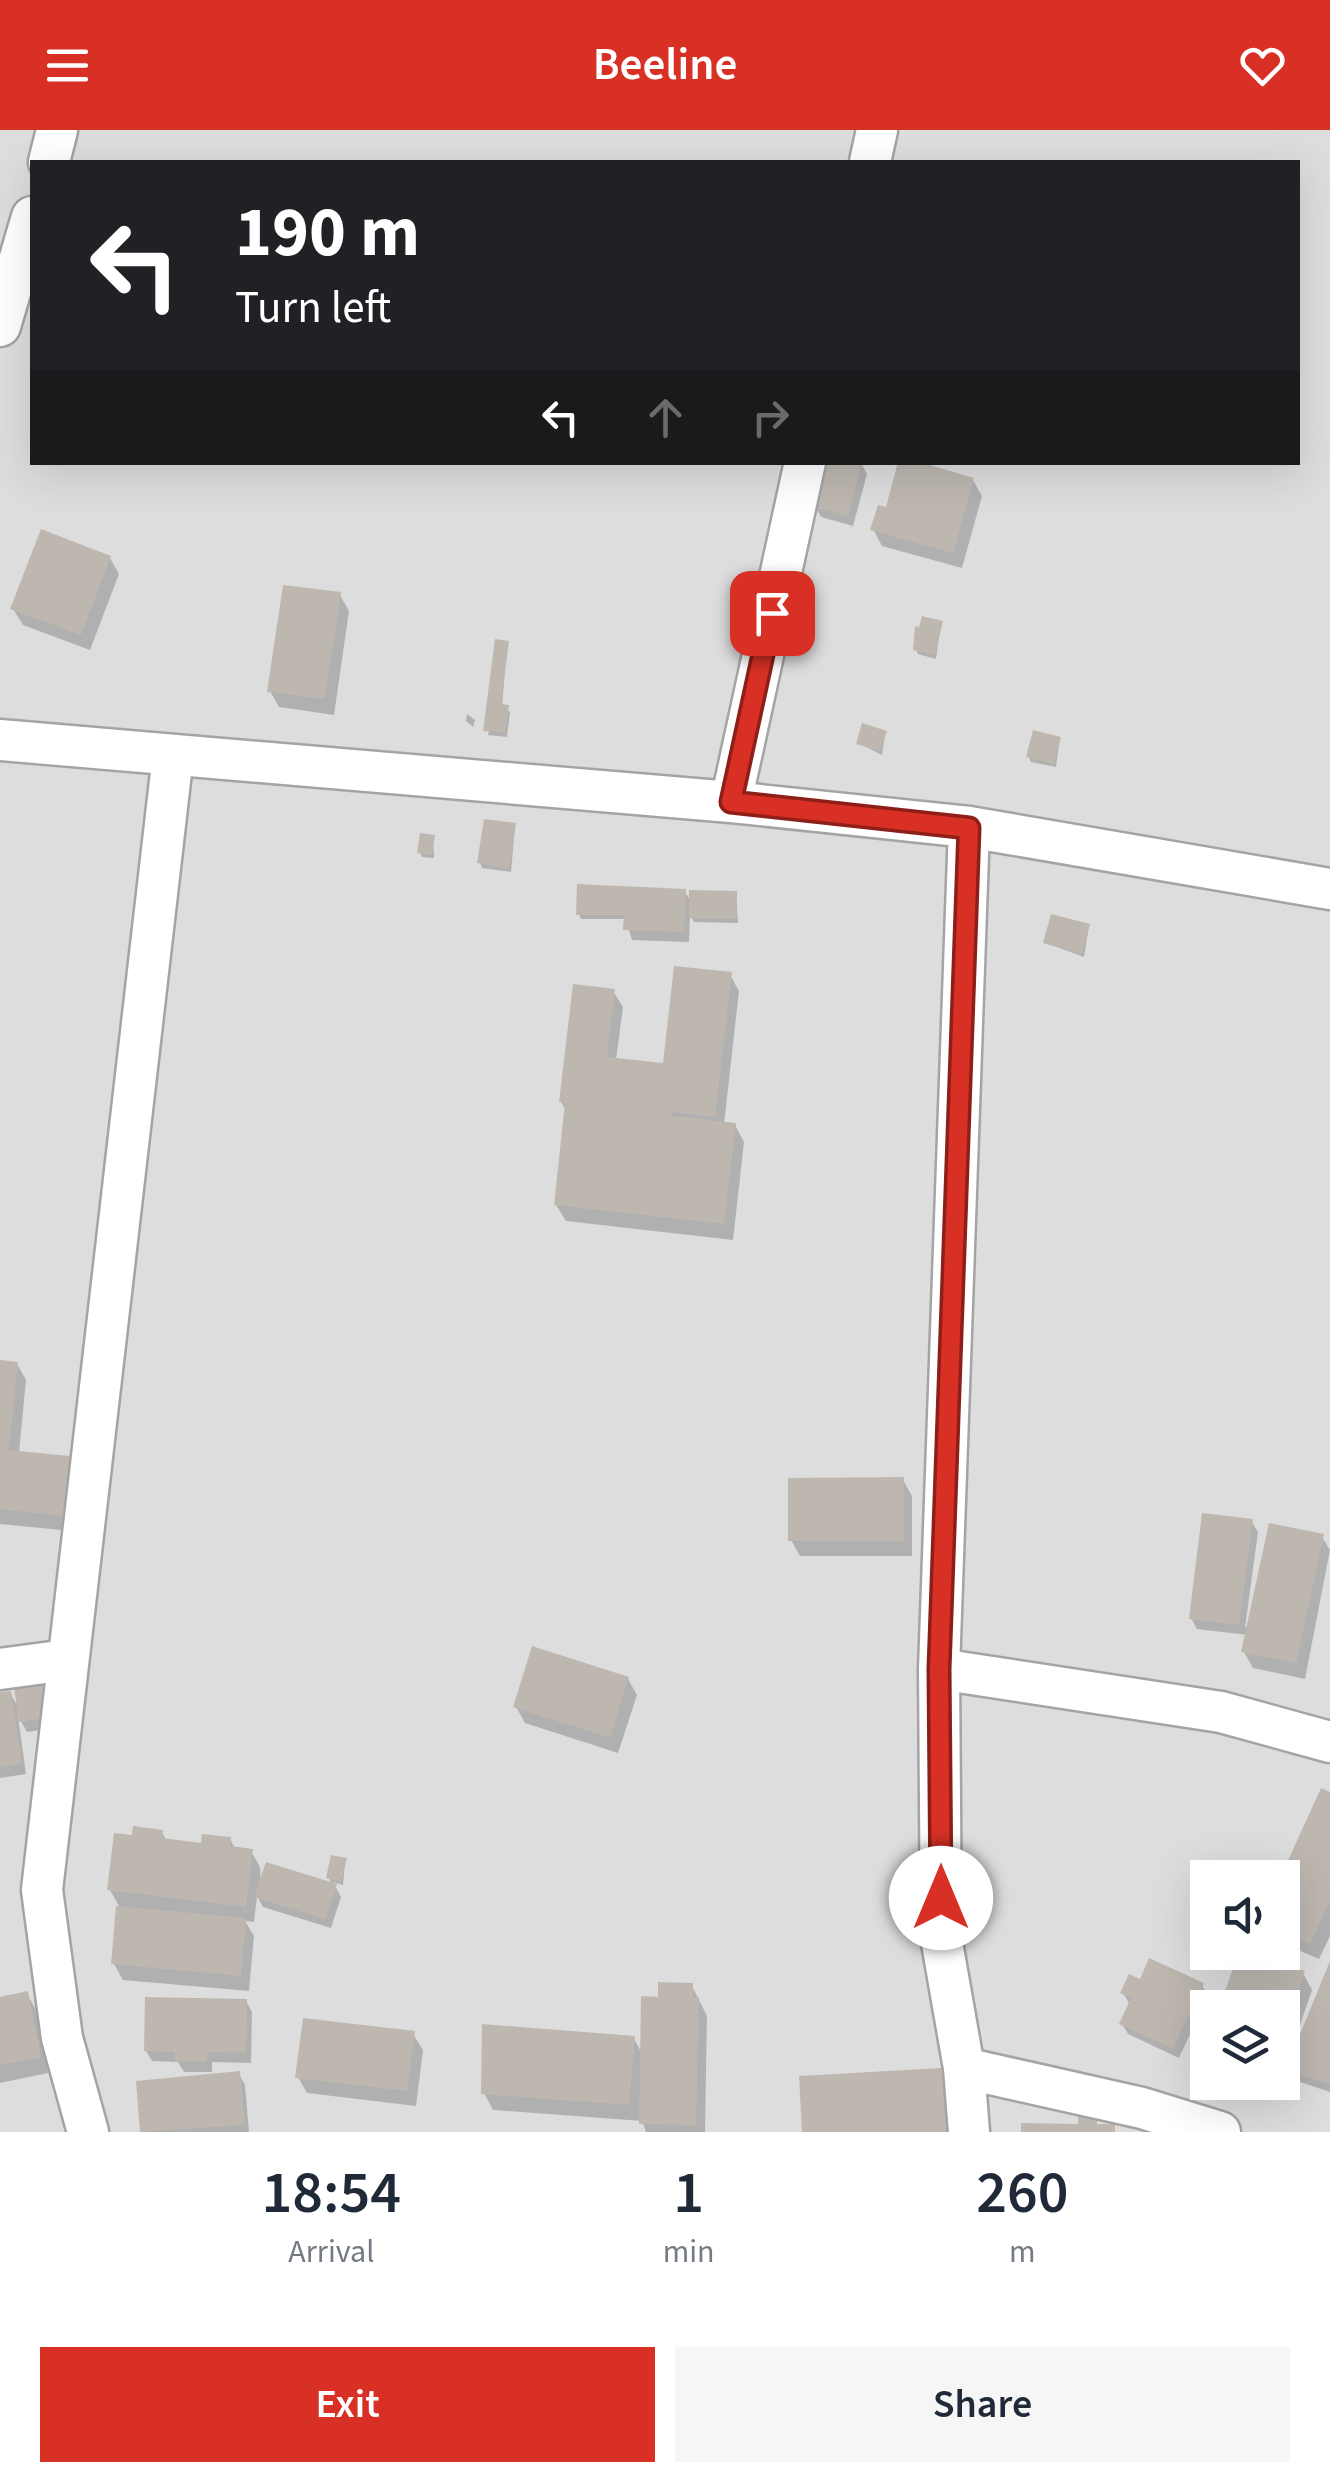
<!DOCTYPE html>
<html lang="en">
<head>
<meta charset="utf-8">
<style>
	body { margin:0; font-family:"Source Sans 3",sans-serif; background:#f6f6f7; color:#1f2937; height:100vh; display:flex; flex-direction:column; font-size:38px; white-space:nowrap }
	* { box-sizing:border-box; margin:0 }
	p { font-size:32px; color:#747a83 }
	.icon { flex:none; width:55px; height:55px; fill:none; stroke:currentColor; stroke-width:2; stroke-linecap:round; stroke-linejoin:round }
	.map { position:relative; height:2002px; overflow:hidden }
	.panel { display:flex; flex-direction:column; background:#fff; flex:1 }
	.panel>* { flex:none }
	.guide { position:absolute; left:30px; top:30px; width:1270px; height:305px; border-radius:0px; box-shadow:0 10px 40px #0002; background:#202124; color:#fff; overflow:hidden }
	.controls { position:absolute; left:1190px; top:1730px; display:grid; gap:20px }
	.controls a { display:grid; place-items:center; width:110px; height:110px; border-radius:0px; background:#fff; box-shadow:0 10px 40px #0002; font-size:50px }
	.pin { position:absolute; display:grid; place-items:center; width:85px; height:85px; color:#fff; margin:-42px; border-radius:20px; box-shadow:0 5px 15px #0006 }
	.me { position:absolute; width:110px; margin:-55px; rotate:0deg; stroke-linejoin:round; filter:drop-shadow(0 0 8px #0008) }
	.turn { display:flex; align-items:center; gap:35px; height:210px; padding:0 40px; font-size:45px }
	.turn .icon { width:130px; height:130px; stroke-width:2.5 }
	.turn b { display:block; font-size:70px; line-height:85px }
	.lanes { display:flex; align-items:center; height:95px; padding:0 40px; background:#0003; justify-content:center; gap:50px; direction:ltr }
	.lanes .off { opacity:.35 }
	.eta { display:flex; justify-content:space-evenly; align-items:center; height:170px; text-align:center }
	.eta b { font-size:60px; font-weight:600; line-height:70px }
	.cta { display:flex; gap:20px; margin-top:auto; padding:20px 40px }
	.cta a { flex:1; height:115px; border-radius:0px; background:#d93025; color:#fff; font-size:40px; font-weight:600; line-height:115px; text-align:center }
	.cta a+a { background:#f6f6f7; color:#1f2937 }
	header { display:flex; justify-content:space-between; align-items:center; height:130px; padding:0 40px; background:#d93025; color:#fff; font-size:45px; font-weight:600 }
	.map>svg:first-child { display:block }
	.residential { fill:#dedddd; fill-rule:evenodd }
	.shadow { fill:#0003 }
	.building { fill:#bdb7b0 }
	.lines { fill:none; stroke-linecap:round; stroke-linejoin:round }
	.minor-casing { stroke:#a4a4a4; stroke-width:45 }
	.minor { stroke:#fff; stroke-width:40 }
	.route-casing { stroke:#8d1f18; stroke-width:25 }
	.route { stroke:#d93025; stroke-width:18 }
</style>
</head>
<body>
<header><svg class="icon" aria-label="menu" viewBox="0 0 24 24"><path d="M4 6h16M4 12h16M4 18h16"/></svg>Beeline<svg class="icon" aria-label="heart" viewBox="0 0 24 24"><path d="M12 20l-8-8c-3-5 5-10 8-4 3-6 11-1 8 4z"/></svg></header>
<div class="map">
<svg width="1330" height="2002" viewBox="0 0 1330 2002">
	<rect width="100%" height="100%" fill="#f0eee7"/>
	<!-- residential -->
	<path class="residential" d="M 0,0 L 1330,0 L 1330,2002 L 0,2002 ZM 32,32 L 1298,32 L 1298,332 L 32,332 ZM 1208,1748 L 1282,1748 L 1282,1822 L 1208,1822 ZM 1208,1878 L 1282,1878 L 1282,1952 L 1208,1952 Z"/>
	<!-- shadow -->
	<path class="shadow" d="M 861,333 L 867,344 L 853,396 L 821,387 L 815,376 Z
		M 973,350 L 982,366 L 962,438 L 882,416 L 873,399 L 887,380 Z
		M 110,428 L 119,444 L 90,520 L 23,495 L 13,479 Z
		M 340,465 L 349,481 L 334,585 L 279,577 L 270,561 Z
		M 941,493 L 936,529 L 918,524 L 916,519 Z
		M 507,513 L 502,577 L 510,582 L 507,607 L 488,605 Z
		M 467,584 L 475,590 L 473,597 L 466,591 Z
		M 885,604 L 882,625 L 858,613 Z
		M 1060,609 L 1056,637 L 1031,632 L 1029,627 Z
		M 515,696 L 511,742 L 482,738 L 480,733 Z
		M 433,707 L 434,728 L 422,727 L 420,722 Z
		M 685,762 L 692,773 L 736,763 L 738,793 L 694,792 L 690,785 L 689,812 L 632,810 L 626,789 L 581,789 L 579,784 Z
		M 1089,796 L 1084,827 L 1046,813 Z
		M 730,845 L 739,861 L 724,994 L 735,995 L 744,1012 L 733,1110 L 566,1091 L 556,1075 L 567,982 L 561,972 L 613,861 L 623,877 L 616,930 L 665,936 Z
		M 0,1232 L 17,1234 L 26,1250 L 19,1323 L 81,1402 L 0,1394 Z
		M 903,1350 L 912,1366 L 912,1426 L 800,1426 L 791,1410 Z
		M 1251,1391 L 1258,1402 L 1245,1498 L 1322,1407 L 1330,1420 L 1305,1549 L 1253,1538 L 1244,1522 L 1248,1505 L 1197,1499 L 1191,1488 Z
		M 628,1549 L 637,1565 L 618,1623 L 525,1593 L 516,1577 Z
		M 16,1552 L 61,1597 L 27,1602 L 18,1586 L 26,1644 L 0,1648 L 0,1565 L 10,1563 L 20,1580 Z
		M 1330,1664 L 1330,1806 L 1319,1829 L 1282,1813 L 1282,1748 Z
		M 162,1702 L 167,1712 L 203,1716 L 230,1709 L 236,1720 L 251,1721 L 260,1737 L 261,1754 L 333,1755 L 328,1747 L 345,1731 L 343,1755 L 333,1752 L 341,1767 L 331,1798 L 263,1777 L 257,1766 L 254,1792 L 245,1791 L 254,1806 L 249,1861 L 123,1850 L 114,1834 L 119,1776 L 110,1760 L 134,1707 Z
		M 1242,1822 L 1303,1843 L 1312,1860 L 1291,1921 L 1295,1923 L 1330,1837 L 1330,1962 L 1300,1952 L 1287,1932 L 1282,1944 L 1282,1878 L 1222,1878 Z
		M 1141,1852 L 1202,1855 L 1208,1866 L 1179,1928 L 1128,1904 L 1122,1894 L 1129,1873 L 1123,1863 Z
		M 692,1856 L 707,1886 L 705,2002 L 646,2002 L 642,1991 L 493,1980 L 484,1963 L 634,1909 L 643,1925 L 661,1869 Z
		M 27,1864 L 36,1880 L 48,1943 L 0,1953 L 0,1869 Z
		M 246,1871 L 252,1882 L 251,1933 L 212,1932 L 212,1942 L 184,1942 L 178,1932 L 152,1931 L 146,1921 Z
		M 413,1904 L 423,1920 L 416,1976 L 307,1963 L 298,1947 Z
		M 239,1944 L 245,1955 L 249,2002 L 143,2002 L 139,1953 Z
		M 1259,1952 L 1279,1952 L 1277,1959 Z"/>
	<!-- building -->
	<path class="building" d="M 824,332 L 862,332 L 848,386 L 812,377 Z
		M 898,332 L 920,332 L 974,348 L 953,423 L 870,400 L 878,375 L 886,377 Z
		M 41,399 L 111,426 L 81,505 L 10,479 Z
		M 283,455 L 341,462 L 325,569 L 267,562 Z
		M 922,486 L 943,491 L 935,525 L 913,520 L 915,496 L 919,497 Z
		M 495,509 L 509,511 L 501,574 L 509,575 L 505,603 L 483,601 Z
		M 862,593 L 887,601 L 880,621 L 856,614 Z
		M 1033,600 L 1061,607 L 1054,634 L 1026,627 Z
		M 484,689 L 516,693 L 509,739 L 477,733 Z
		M 420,703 L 435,705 L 432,725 L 417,723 Z
		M 577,754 L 686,759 L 684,802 L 623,800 L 624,785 L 576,785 Z
		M 689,760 L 737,761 L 737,789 L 689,788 Z
		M 1051,784 L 1090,794 L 1082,824 L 1043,813 Z
		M 674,836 L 732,842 L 715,987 L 671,982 L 671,986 L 736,993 L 724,1094 L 554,1075 L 565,973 L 559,972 L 573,854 L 615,859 L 607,927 L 663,933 Z
		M 0,1230 L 18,1232 L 9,1320 L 79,1327 L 72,1387 L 0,1379 Z
		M 904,1347 L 904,1411 L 788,1411 L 788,1348 Z
		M 1202,1383 L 1253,1389 L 1239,1495 L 1189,1489 Z
		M 1269,1393 L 1324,1404 L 1296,1533 L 1241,1522 Z
		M 532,1516 L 629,1547 L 610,1608 L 513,1577 Z
		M 52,1545 L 57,1587 L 19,1592 L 13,1550 Z
		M 11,1561 L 22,1633 L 0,1637 L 0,1562 Z
		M 1321,1658 L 1330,1662 L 1330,1771 L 1310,1814 L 1282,1802 L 1280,1748 Z
		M 133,1696 L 163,1700 L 162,1708 L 201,1713 L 202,1704 L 231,1707 L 230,1716 L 253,1719 L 246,1777 L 107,1760 L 114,1703 L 132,1705 Z
		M 331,1725 L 347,1728 L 341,1752 L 326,1748 Z
		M 266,1732 L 337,1754 L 325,1789 L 254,1767 Z
		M 116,1776 L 246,1788 L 241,1846 L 111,1834 Z
		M 1239,1822 L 1305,1841 L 1283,1902 L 1282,1878 L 1219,1878 Z
		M 1149,1828 L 1204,1853 L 1173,1919 L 1119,1894 L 1131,1868 L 1120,1863 L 1129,1844 L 1140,1849 Z
		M 1330,1831 L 1330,1954 L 1291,1942 L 1287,1936 Z
		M 658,1852 L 693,1853 L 693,1867 L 699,1867 L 696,1995 L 639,1994 L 641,1866 L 658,1867 Z
		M 28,1861 L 41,1927 L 0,1935 L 0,1867 Z
		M 145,1867 L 247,1869 L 246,1923 L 208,1922 L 207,1932 L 175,1932 L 175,1922 L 144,1921 Z
		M 303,1888 L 415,1901 L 407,1961 L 295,1948 Z
		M 482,1894 L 635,1906 L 629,1975 L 481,1964 Z
		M 959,1937 L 962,2002 L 802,2002 L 799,1946 Z
		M 240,1941 L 245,1995 L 140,2002 L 136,1951 Z
		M 1078,1983 L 1097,1984 L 1097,1994 L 1115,1994 L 1115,2002 L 1021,2002 L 1021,1993 L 1078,1994 Z"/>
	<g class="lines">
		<!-- minor casing -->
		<g class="minor-casing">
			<path id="minor" d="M 49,32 L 57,0
				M 870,32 L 877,0
				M 0,196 L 32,87
				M 0,610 L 731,672 L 969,697 L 1330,759
				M 731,672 L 805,332
				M 969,697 L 939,1539 L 941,1807 L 964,1938 L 969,2002
				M 0,1539 L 67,1530
				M 939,1539 L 1221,1582 L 1330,1612
				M 964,1938 L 1142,1978 L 1220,2002
				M 88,2002 L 62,1908 L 42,1760 L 173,625"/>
		</g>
		<!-- minor -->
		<use href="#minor" class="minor"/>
	</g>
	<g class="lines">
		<!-- route casing -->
		<g class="route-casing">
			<path id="route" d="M 772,483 L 731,672 L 969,698 L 939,1539 L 941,1768"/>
		</g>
		<!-- route -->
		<use href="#route" class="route"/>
	</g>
</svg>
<div class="controls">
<a><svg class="icon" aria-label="sound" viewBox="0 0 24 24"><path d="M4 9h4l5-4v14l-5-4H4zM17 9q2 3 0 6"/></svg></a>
<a><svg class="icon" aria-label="layers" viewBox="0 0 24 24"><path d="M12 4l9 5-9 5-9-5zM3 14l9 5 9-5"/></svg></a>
</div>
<div class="pin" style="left:772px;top:483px;background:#d93025"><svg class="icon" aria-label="arrive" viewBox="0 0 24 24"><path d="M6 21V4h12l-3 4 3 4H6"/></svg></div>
<svg class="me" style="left:941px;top:1768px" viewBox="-20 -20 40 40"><circle r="19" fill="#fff"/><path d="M0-13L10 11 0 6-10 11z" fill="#d93025"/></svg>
<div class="guide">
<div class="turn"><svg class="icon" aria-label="left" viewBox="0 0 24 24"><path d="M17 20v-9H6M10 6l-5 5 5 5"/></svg><div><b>190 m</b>Turn left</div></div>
<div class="lanes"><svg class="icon" aria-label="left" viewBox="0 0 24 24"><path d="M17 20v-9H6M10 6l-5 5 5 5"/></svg><svg class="icon off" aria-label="ahead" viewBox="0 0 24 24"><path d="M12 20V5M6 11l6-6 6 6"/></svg><svg class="icon off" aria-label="right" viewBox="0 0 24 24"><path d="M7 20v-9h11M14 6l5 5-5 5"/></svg></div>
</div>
</div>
<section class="panel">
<div class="eta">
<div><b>18:54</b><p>Arrival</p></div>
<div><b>1</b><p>min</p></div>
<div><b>260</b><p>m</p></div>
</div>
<div class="cta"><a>Exit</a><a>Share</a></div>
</section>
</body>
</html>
